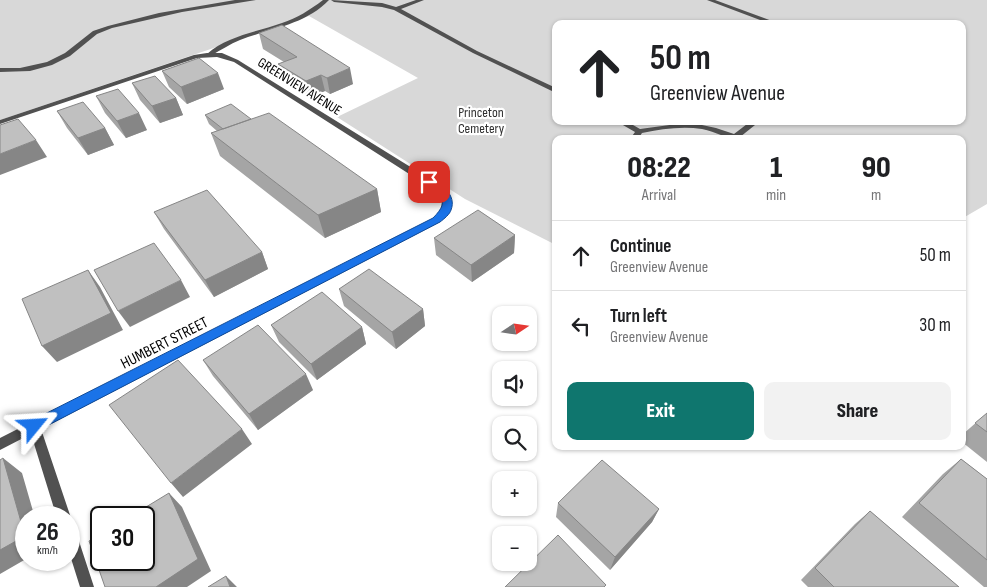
<!DOCTYPE html>
<html lang="en">
<head>
<meta charset="utf-8">
<style>
	body { margin:0; font-family:"Sofia Sans Condensed",sans-serif; background:#f2f2f2; color:#202124; height:100vh; display:flex; flex-direction:column; font-size:19px; white-space:nowrap }
	* { box-sizing:border-box; margin:0 }
	p { font-size:16px; color:#757577 }
	.icon { flex:none; width:28px; height:28px; fill:none; stroke:currentColor; stroke-width:2; stroke-linecap:round; stroke-linejoin:round }
	.map { position:relative; flex:1; overflow:hidden }
	.drawer { position:absolute; left:552px; top:135px; width:414px; height:315px; display:flex; flex-direction:column; background:#fff; border-radius:10px; box-shadow:0 1px 4px #0004 }
	.drawer>* { flex:none }
	.hud { position:absolute; left:552px; top:20px; width:414px; height:105px; border-radius:10px; box-shadow:0 1px 4px #0004; background:#fff; color:#202124; overflow:hidden }
	.needle { width:32px; rotate:77deg }
	.tools { position:absolute; left:492px; top:306px; display:grid; gap:10px }
	.tools a { display:grid; place-items:center; width:45px; height:45px; border-radius:10px; background:#fff; box-shadow:0 1px 4px #0004; font-size:25px }
	.speed { position:absolute; left:15px; top:506px; display:flex; gap:10px; font-size:25px; font-weight:700; text-align:center }
	.speed>* { display:grid; place-content:center; width:65px; height:65px; border-radius:50%; background:#fff; box-shadow:0 1px 4px #0004; line-height:1 }
	.speed small { font-size:12px; font-weight:400 }
	.speed .limit { border:2px solid #111; border-radius:8px; background:#fff; color:#111 }
	.pin { position:absolute; display:grid; place-items:center; width:42px; height:42px; color:#fff; margin:-21px; border-radius:10px; box-shadow:0 2px 8px #0006 }
	.me { position:absolute; width:55px; margin:-28px; rotate:63deg; stroke-linejoin:round; filter:drop-shadow(0 0 4px #0008) }
	.turn { display:flex; align-items:center; gap:18px; height:105px; padding:0 15px; font-size:22px }
	.turn .icon { width:65px; height:65px; stroke-width:2.5 }
	.turn b { display:block; font-size:35px; line-height:42px }
	.eta { display:flex; justify-content:space-evenly; align-items:center; height:85px; text-align:center }
	.eta b { font-size:30px; font-weight:800; line-height:35px }
	.cta { display:flex; gap:10px; margin-top:auto; padding:10px 15px }
	.cta a { flex:1; height:58px; border-radius:10px; background:#0f766e; color:#fff; font-size:20px; font-weight:800; line-height:58px; text-align:center }
	.cta a+a { background:#f2f2f2; color:#202124 }
	ul { padding:0; list-style:none }
	li { display:flex; align-items:center; gap:15px; height:70px; padding:0 15px; border-top:1px solid #e0e0e0 }
	li div { flex:1 }
	li b { display:block; font-size:19px }
	li em { font-style:normal }
	.map>svg:first-child { display:block }
	.green { fill:#d8d8d8; fill-rule:evenodd }
	.lines { fill:none; stroke-linecap:round; stroke-linejoin:round }
	.lane { fill:#515151; fill-rule:evenodd }
	.street { fill:#515151; fill-rule:evenodd }
	.wall { fill:#a5a5a5 }
	.shaded-wall { fill:#868686 }
	.building { fill:#c0c0c0; stroke:#868686 }
	.route { fill:#1a73e8; stroke:#114b97 }
	.labels { text-anchor:middle; stroke-width:4.5; stroke-linejoin:round; paint-order:stroke }
	.far-street-label { font-size:14px; fill:#000; stroke:#fff }
	.far-park-label { font-size:14px; fill:#2f2f2f; stroke:#fff }
	.street-label { font-size:16px; fill:#000; stroke:#fff }
</style>
</head>
<body>
<div class="map">
<svg width="987" height="587" viewBox="0 0 987 587">
	<rect width="100%" height="100%" fill="#fff"/>
	<!-- green -->
	<path class="green" d="M 0,0 L 987,0 L 987,204 L 963,218 L 962,139 L 556,139 L 556,245 L 465,199 L 337,117 L 418,78 L 309,16 L 0,120 ZM 556,24 L 962,24 L 962,121 L 556,121 Z"/>
	<g class="lines">
		<!-- lane -->
		<path class="lane" d="M 235,0 L 256,0 L 182,12 L 112,28 L 97,34 L 70,56 L 52,65 L 30,71 L 0,72 L 0,68 L 20,68 L 47,62 L 65,53 L 93,31 L 108,26 L 159,13 Z
			M 323,0 L 329,0 C 305,25 271,28 240,40 C 230,44 221,50 212,55 L 207,54 C 227,36 257,32 282,23 C 297,18 310,10 323,0 Z
			M 331,0 L 382,3 L 396,7 L 416,0 L 424,0 L 401,9 L 477,51 L 556,88 L 556,93 L 473,53 L 394,10 L 382,7 L 334,2 Z
			M 707,0 L 715,0 L 780,24 L 771,24 Z
			M 616,121 L 626,121 L 640,129 L 677,124 L 702,125 L 716,128 L 734,134 L 751,121 L 760,121 L 740,137 L 741,139 C 727,139 716,132 702,129 C 682,126 661,129 642,133 L 638,139 L 630,139 L 635,132 Z"/>
		<!-- street -->
		<path class="street" d="M 207,53 L 222,53 L 238,60 L 446,189 C 454,203 450,211 440,222 L 41,429 L 71,518 L 69,523 L 69,518 L 57,518 L 31,434 L 0,450 L 0,438 L 434,218 C 442,210 444,204 439,193 L 234,62 L 217,57 L 197,58 L 0,124 L 0,120 L 194,55 Z
			M 69,525 L 74,527 L 76,532 L 94,587 L 80,587 L 69,552 Z"/>
	</g>
	<!-- wall -->
	<path class="wall" d="M 259,33 L 353,84 L 330,94 L 325,91 L 310,97 L 282,80 L 278,64 L 284,62 L 263,49 Z
		M 162,71 L 224,89 L 187,104 L 169,87 Z
		M 132,83 L 176,98 L 183,115 L 160,123 L 140,100 Z
		M 96,96 L 147,130 L 126,138 L 105,113 Z
		M 57,111 L 105,128 L 114,145 L 88,155 L 67,128 Z
		M 205,115 L 251,119 L 377,189 L 381,212 L 325,238 L 220,156 L 211,133 L 217,131 L 209,124 Z
		M 154,212 L 262,252 L 268,269 L 214,297 L 164,229 Z
		M 515,235 L 514,253 L 472,282 L 436,255 L 434,238 Z
		M 339,289 L 423,309 L 425,326 L 396,349 L 344,306 Z
		M 271,325 L 362,327 L 366,344 L 317,380 L 279,342 Z
		M 203,360 L 313,390 L 258,430 L 213,376 Z
		M 987,413 L 987,462 L 962,442 L 962,435 Z
		M 961,459 L 987,479 L 987,587 L 984,587 L 902,517 L 943,474 Z
		M 558,503 L 659,509 L 652,522 L 610,570 L 556,517 Z
		M 870,511 L 959,587 L 808,587 L 801,580 L 855,524 Z"/>
	<!-- shaded-wall -->
	<path class="shaded-wall" d="M 350,68 L 353,84 L 330,94 L 327,78 Z
		M 218,73 L 224,89 L 187,104 L 181,87 Z
		M 321,75 L 325,91 L 310,97 L 306,81 Z
		M 176,98 L 183,115 L 160,123 L 152,106 Z
		M 139,113 L 147,130 L 126,138 L 117,121 Z
		M 105,128 L 114,145 L 88,155 L 78,138 Z
		M 36,140 L 47,157 L 0,175 L 0,154 Z
		M 377,189 L 381,212 L 325,238 L 318,215 Z
		M 515,235 L 514,253 L 472,282 L 471,265 Z
		M 262,252 L 268,269 L 214,297 L 205,280 Z
		M 88,270 L 100,287 L 123,330 L 57,362 L 42,346 Z
		M 181,280 L 190,297 L 130,327 L 118,311 Z
		M 423,309 L 425,326 L 396,349 L 392,332 Z
		M 362,327 L 366,344 L 317,380 L 311,364 Z
		M 306,374 L 313,390 L 258,430 L 249,414 Z
		M 242,429 L 252,444 L 183,497 L 171,483 Z
		M 3,458 L 22,473 L 35,518 L 26,518 L 26,559 L 0,574 L 0,550 Z
		M 169,493 L 182,507 L 211,571 L 187,587 L 156,587 Z
		M 659,509 L 652,522 L 610,570 L 615,557 Z
		M 226,576 L 237,587 L 230,587 Z"/>
	<!-- building -->
	<path class="building" d="M 282,25 L 350,68 L 327,78 L 321,75 L 306,81 L 278,64 L 297,57 L 259,33 Z
		M 199,58 L 218,73 L 181,87 L 162,71 Z
		M 155,76 L 176,98 L 152,106 L 132,83 Z
		M 118,89 L 139,113 L 117,121 L 96,96 Z
		M 83,102 L 105,128 L 78,138 L 57,111 Z
		M 231,104 L 251,119 L 223,129 L 205,115 Z
		M 269,113 L 377,189 L 318,215 L 211,133 Z
		M 18,119 L 36,140 L 0,154 L 0,125 Z
		M 207,190 L 262,252 L 205,280 L 154,212 Z
		M 478,210 L 515,235 L 471,265 L 434,238 Z
		M 154,243 L 181,280 L 118,311 L 94,270 Z
		M 369,269 L 423,309 L 392,332 L 339,289 Z
		M 88,270 L 111,313 L 42,346 L 22,299 Z
		M 322,292 L 362,327 L 311,364 L 271,325 Z
		M 258,325 L 306,374 L 249,414 L 203,360 Z
		M 178,360 L 242,429 L 171,483 L 109,405 Z
		M 987,413 L 987,432 L 975,423 Z
		M 3,458 L 25,536 L 0,550 L 0,460 Z
		M 961,459 L 987,479 L 987,560 L 919,503 Z
		M 602,460 L 659,509 L 615,557 L 558,503 Z
		M 169,493 L 198,559 L 156,587 L 105,587 L 89,541 L 101,534 L 101,560 L 144,560 L 144,518 L 128,518 Z
		M 870,511 L 959,587 L 834,587 L 815,568 Z
		M 558,535 L 606,585 L 604,587 L 505,587 Z
		M 226,576 L 230,587 L 208,587 Z"/>
	<!-- route -->
	<path class="route" d="M 429,179 C 441,183 457,195 451,210 C 450,214 444,219 440,222 L 39,430 L 34,432 L 29,430 L 27,426 L 29,422 L 433,218 C 453,198 437,196 424,182 Z"/>
	<g class="labels">
		<!-- far-street labels -->
		<g class="far-street-label">
			<text transform="translate(300 86) rotate(32)" y="5">GREENVIEW AVENUE</text>
		</g>
		<!-- far-park labels -->
		<g class="far-park-label">
			<text x="481" y="117">Princeton<tspan x="481" dy="16">Cemetery</tspan></text>
		</g>
		<!-- street labels -->
		<g class="street-label">
			<text transform="translate(164 342) rotate(-27)" y="6">HUMBERT STREET</text>
		</g>
	</g>
</svg>
<div class="tools">
<a><svg class="needle" viewBox="-14 -14 28 28"><path d="M0-13l5 13h-10z" fill="#e53935"/><path d="M0 13l5-13h-10z" fill="#757577"/></svg></a>
<a><svg class="icon" aria-label="sound" viewBox="0 0 24 24"><path d="M4 9h4l5-4v14l-5-4H4zM17 9q2 3 0 6"/></svg></a>
<a><svg class="icon" aria-label="search" viewBox="0 0 24 24"><circle cx="10" cy="10" r="6"/><path d="M15 15l6 6"/></svg></a>
<a>+</a>
<a>−</a>
</div>
<div class="speed"><div>26<small>km/h</small></div><div class="limit">30</div></div>
<div class="pin" style="left:429px;top:182px;background:#d93025"><svg class="icon" aria-label="arrive" viewBox="0 0 24 24"><path d="M6 21V4h12l-3 4 3 4H6"/></svg></div>
<svg class="me" style="left:34px;top:426px" viewBox="-20 -20 40 40"><path d="M0-17L14 15 0 8-14 15z" fill="#1a73e8" stroke="#fff" stroke-width="4"/></svg>
<div class="hud">
<div class="turn"><svg class="icon" aria-label="ahead" viewBox="0 0 24 24"><path d="M12 20V5M6 11l6-6 6 6"/></svg><div><b>50 m</b>Greenview Avenue</div></div>
</div>
<section class="drawer">
<div class="eta">
<div><b>08:22</b><p>Arrival</p></div>
<div><b>1</b><p>min</p></div>
<div><b>90</b><p>m</p></div>
</div>
<ul>
<li><svg class="icon" aria-label="ahead" viewBox="0 0 24 24"><path d="M12 20V5M6 11l6-6 6 6"/></svg><div><b>Continue</b><p>Greenview Avenue</p></div><em>50 m</em></li>
<li><svg class="icon" aria-label="left" viewBox="0 0 24 24"><path d="M17 20v-9H6M10 6l-5 5 5 5"/></svg><div><b>Turn left</b><p>Greenview Avenue</p></div><em>30 m</em></li>
</ul>
<div class="cta"><a>Exit</a><a>Share</a></div>
</section>
</div>
</body>
</html>
